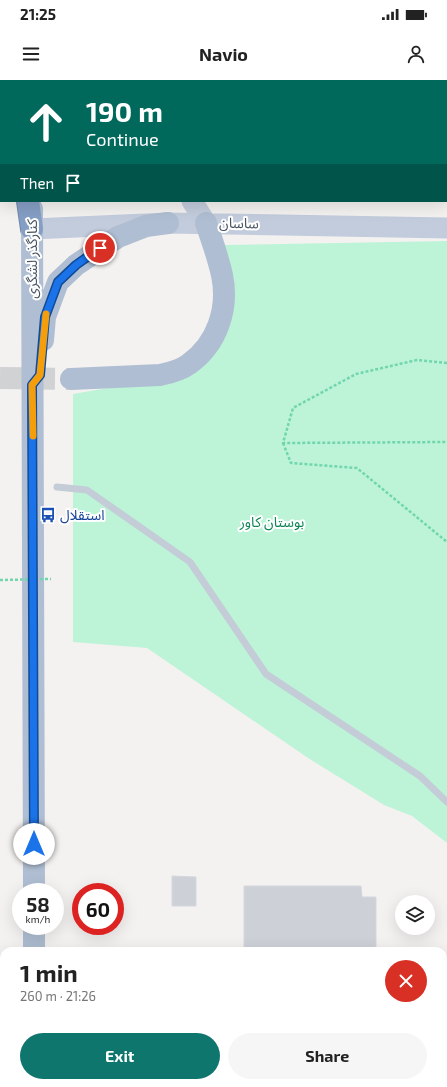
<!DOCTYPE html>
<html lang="en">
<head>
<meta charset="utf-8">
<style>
	body { margin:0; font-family:"Exo 2","Noto Sans Arabic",sans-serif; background:#f6f6f6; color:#222; height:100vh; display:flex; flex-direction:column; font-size:15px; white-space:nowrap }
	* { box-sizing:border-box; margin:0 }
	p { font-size:13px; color:#767676 }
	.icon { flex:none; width:22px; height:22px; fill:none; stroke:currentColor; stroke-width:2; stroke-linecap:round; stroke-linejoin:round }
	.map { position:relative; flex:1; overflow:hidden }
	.details { position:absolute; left:0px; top:867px; width:447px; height:140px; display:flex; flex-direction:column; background:#fff; border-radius:12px 12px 0 0; box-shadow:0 4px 16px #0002 }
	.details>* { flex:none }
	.top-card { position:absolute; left:0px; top:0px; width:447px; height:122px; box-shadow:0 4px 16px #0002; background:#00695c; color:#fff; overflow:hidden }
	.controls { position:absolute; left:395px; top:815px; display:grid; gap:8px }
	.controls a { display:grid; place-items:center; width:40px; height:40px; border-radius:50%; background:#fff; box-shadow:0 4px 16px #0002; font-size:20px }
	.speed { position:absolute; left:12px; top:803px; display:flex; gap:8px; font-size:20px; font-weight:700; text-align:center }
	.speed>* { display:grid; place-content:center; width:52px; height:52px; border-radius:50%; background:#fff; box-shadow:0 4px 16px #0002; line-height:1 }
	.speed small { font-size:10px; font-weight:400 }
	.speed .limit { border:6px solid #d22; background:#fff; color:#111 }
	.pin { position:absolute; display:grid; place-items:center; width:34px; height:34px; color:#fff; margin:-17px; border:2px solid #fff; border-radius:50%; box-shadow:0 1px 4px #0007 }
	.me { position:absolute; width:44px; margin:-22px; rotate:0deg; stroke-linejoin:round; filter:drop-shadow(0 0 3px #0008) }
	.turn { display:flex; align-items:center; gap:14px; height:84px; padding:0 20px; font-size:18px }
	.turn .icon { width:52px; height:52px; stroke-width:2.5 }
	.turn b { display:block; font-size:28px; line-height:34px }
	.then { display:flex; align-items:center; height:38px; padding:0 20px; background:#0003; gap:8px; font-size:15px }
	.round { display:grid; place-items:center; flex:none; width:42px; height:42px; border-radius:21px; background:#f6f6f6 }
	.headline { display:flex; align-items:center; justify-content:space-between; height:68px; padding:0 20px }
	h1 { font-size:24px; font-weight:700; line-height:30px }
	.button { display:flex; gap:8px; margin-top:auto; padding:8px 20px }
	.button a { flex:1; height:46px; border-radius:24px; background:#0f766e; color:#fff; font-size:16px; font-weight:700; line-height:46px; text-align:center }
	.button a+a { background:#f6f6f6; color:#222 }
	.status { display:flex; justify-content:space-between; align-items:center; height:28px; padding:0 20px; background:#fff; direction:ltr }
	.status svg { height:11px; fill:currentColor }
	header { display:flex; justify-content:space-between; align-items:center; height:52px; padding:0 20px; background:#fff; font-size:18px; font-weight:700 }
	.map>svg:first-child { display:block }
	.green { fill:#bdf4d7 }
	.building { fill:#cdd0d7; stroke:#d5d7dd }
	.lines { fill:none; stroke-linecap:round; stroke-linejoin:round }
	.primary-tunnel { stroke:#d1d2d4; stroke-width:22; stroke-dasharray:22 11; stroke-linecap:butt }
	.highway-casing { stroke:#7089b0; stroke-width:24 }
	.path { stroke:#71d6ad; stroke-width:2.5; stroke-dasharray:3 2; stroke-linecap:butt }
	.lane { stroke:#c4ccd7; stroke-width:7 }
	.secondary { stroke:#c3ccdc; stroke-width:21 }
	.primary { stroke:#afbed2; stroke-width:22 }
	.highway { stroke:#859ec4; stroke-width:22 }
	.path-bridge { stroke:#71d6ad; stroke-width:2.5; stroke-dasharray:3 2; stroke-linecap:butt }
	.route-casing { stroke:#114b97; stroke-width:10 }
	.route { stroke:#1a73e8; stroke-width:7 }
	.slow { stroke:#f59e0b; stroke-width:7 }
	.labels { text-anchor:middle; stroke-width:4; stroke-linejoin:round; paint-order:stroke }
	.street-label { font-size:14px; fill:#475361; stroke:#fff }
	.transit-label { font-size:14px; fill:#164399; stroke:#fff; text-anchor:start }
	.park-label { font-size:14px; fill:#0e8654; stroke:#fff }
</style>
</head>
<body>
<div class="status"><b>21:25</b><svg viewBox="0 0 49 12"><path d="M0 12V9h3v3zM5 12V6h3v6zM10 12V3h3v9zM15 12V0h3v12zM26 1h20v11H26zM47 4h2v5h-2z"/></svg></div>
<header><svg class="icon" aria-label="menu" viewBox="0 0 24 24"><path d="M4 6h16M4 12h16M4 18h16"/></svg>Navio<svg class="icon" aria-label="person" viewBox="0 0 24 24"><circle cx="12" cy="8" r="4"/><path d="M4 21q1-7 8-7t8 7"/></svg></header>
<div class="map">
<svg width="447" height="1007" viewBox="0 0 447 1007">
	<rect width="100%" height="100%" fill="#f4f2f1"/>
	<!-- green -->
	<path class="green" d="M 447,161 L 447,763 L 412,736 L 384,725 L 308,678 L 147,568 L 73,562 L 73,314 L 153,300 L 209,274 L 223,165 Z"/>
	<!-- building -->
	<path class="building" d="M 159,0 L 212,0 L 212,1 L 159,1 Z
		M 218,0 L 289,0 L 218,1 Z
		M 293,0 L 340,0 L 340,1 L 293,1 Z
		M 345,0 L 393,0 L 393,1 L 345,1 Z
		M 172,796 L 196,797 L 196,826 L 172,826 Z
		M 244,806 L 361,806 L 362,817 L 376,817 L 376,871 L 244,871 Z
		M 443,961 L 447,961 L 447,1006 L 427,1006 L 427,1003 L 443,1003 Z
		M 95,1003 L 119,1003 L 119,1007 L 97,1007 Z"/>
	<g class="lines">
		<!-- primary-tunnel -->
		<path class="primary-tunnel" d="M 0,298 L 71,299"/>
		<!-- highway casing -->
		<g class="highway-casing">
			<path id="highway" d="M 11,0 L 11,1
				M 28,121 L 32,149
				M 16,1007 L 16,1003"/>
		</g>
		<!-- path -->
		<path class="path" d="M 447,283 L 417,280 L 356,294 L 293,328 L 283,363 L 447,362
			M 283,363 L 291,383 L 357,388 L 447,462"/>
		<!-- lane -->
		<path class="lane" d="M 57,407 L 87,410 L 190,482 L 266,594 L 420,696 L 447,722
			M 443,905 L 447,905"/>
		<!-- secondary -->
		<path class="secondary" d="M 117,0 L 118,1
			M 192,121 L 206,143
			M 32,149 L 168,143 L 447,148"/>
		<!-- primary -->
		<path class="primary" d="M 31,0 L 31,1
			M 32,129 L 34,812
			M 43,260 L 45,237 L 58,202 L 76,185 L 118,157 L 146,146 L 168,143
			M 71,299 L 160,295 C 170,293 181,290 189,284 C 217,264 229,229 222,195 C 218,177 212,160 206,143
			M 34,846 L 34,871
			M 35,1003 L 35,1007"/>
		<!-- highway -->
		<use href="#highway" class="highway"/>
		<!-- path-bridge -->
		<path class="path-bridge" d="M 0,500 L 51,499"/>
	</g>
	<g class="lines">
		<!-- route casing -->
		<g class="route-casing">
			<path id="route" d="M 34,764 L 32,305 L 40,295 L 45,237 L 58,202 L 76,185 L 100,168"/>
		</g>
		<!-- route -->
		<use href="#route" class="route"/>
		<!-- slow -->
		<path class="slow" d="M 33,356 L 32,305 L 40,295 L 46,234"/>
	</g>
	<!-- icons -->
	<defs>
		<g id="bus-bare" transform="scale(1.2)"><path d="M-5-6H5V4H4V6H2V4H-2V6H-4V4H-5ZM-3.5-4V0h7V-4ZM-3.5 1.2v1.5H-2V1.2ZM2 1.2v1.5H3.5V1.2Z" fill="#1a4fb4" stroke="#fff" stroke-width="2.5" paint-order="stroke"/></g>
	</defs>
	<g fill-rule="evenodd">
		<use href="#bus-bare" x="48" y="435"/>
	</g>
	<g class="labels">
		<!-- street labels -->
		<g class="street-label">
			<text transform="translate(239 143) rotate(1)" y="5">ساسان</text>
			<text transform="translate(32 179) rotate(-90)" y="5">کنارگذر لشگری</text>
		</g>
		<!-- transit labels -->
		<g class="transit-label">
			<text x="60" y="440">استقلال</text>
		</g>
		<!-- park labels -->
		<g class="park-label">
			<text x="272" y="447">بوستان کاور</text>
		</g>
	</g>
</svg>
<div class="controls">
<a><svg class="icon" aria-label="layers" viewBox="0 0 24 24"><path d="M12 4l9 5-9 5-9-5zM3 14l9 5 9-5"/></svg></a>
</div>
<div class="speed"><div>58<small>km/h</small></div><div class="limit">60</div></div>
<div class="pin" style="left:100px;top:168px;background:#d93025"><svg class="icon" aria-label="arrive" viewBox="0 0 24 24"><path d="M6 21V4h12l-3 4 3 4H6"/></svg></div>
<svg class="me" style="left:34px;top:764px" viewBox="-20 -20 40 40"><circle r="19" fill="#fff"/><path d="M0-13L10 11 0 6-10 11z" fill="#1a73e8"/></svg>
<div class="top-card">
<div class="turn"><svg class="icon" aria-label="ahead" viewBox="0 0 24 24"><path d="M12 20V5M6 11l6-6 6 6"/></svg><div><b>190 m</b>Continue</div></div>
<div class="then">Then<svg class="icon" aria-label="arrive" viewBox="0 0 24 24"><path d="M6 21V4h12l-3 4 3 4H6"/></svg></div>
</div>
<section class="details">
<div class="headline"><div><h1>1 min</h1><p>260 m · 21:26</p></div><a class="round" style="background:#d93025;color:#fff"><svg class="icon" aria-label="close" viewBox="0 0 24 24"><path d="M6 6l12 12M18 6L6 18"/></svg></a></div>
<div class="button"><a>Exit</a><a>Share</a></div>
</section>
</div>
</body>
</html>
